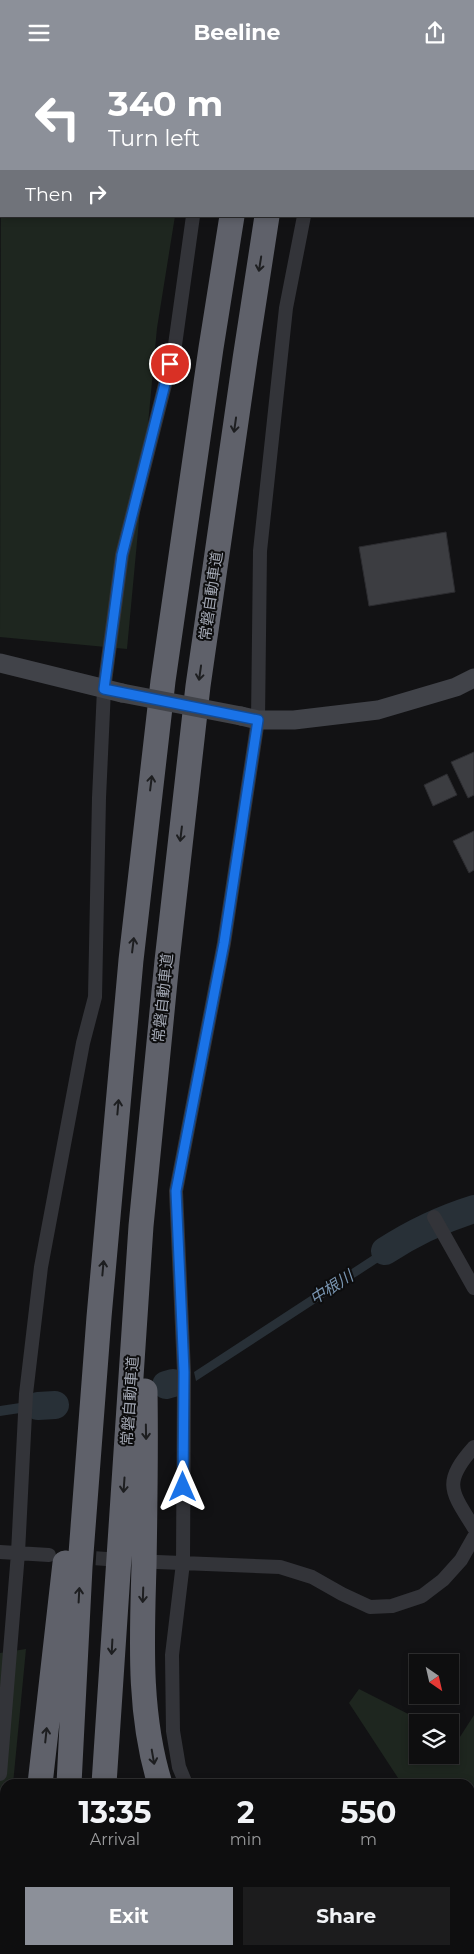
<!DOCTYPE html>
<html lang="en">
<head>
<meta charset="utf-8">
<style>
	body { margin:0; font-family:Montserrat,"Noto Sans JP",sans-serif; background:#1c1c1d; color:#f1f3f6; height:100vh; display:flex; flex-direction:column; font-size:19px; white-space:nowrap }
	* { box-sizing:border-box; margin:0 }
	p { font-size:16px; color:#9b9c9e }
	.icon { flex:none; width:28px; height:28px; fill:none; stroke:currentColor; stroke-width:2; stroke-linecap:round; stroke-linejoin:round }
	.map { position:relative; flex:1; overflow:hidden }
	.side { position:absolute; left:0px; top:1714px; width:475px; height:176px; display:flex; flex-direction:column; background:#0e0e0f; border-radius:15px 15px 0 0; box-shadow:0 2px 8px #0003,0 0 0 1px #2e2e2f }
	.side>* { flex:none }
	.banner { position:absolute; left:0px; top:0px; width:475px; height:152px; box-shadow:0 2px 8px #0003,0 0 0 1px #2e2e2f; background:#8c9099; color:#fff; overflow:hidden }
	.needle { width:32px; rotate:146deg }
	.fabs { position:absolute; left:409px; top:1589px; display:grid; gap:10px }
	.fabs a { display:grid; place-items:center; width:50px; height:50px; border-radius:0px; background:#0e0e0f; box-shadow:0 2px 8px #0003,0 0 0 1px #2e2e2f; font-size:25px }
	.pin { position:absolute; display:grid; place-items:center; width:42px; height:42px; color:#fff; margin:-21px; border:2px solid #fff; border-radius:50%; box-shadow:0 1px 5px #0007 }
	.me { position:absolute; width:55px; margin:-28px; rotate:0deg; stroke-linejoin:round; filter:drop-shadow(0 0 4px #0008) }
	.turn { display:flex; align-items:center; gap:18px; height:105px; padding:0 25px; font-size:22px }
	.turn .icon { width:65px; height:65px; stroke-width:2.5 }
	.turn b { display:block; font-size:35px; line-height:42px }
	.then { display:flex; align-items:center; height:48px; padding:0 25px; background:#0003; gap:10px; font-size:19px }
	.eta { display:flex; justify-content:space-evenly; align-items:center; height:85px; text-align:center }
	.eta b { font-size:30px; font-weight:700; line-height:35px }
	.primary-button { display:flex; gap:10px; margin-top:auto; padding:10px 25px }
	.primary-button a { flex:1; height:58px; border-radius:0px; background:#8c9099; color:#fff; font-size:20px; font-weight:700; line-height:58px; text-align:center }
	.primary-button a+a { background:#1c1c1d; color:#f1f3f6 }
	header { display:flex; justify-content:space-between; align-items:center; height:65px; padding:0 25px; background:#8c9099; color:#fff; font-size:22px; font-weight:700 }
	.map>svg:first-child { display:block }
	.green { fill:#1e261f }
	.water { fill:#283037 }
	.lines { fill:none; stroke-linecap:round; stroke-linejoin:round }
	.river { stroke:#283037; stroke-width:28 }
	.building { fill:#3c3d41; stroke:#2c2c30 }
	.street-tunnel { stroke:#2f3034; stroke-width:14; stroke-dasharray:14 7; stroke-linecap:butt }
	.street { stroke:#333439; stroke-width:14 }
	.secondary { stroke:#414349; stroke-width:19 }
	.highway { stroke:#5f616a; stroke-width:25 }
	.secondary-bridge { stroke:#414349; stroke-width:19 }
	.oneway { stroke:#1d1e20 }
	.route-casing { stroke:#114b97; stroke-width:12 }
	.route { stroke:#1a73e8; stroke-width:9 }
	.labels { text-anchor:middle; stroke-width:4; stroke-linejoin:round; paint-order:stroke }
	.street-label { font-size:15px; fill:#a3a8b4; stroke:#0d0d0e }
	.water-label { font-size:16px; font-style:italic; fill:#7995b1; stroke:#0d0d0e }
</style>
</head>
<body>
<header><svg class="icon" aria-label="menu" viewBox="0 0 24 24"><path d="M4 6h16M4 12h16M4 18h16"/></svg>Beeline<svg class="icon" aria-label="share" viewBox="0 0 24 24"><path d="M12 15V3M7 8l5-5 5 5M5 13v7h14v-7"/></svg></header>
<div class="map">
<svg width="474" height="1889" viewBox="0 0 474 1889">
	<rect width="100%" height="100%" fill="#121214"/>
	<!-- green -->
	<path class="green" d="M 1,37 L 1,151 L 175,151 L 157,263 L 127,584 L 0,572 Z
		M 26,1584 L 13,1719 L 5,1719 L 5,1799 L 0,1849 L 0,1588 Z
		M 359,1624 L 424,1657 L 418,1658 L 418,1690 L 450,1690 L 450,1671 L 458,1675 L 474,1650 L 474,1787 L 470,1784 L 470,1719 L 402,1719 L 349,1638 Z"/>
	<!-- water -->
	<path class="water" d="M 416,1162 L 420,1170 L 196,1316 L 194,1307 Z
		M 20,1338 L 20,1348 L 0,1351 L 0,1341 Z"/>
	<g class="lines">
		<!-- river -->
		<path class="river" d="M 385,1186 C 414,1167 442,1154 474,1144
			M 166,1320 L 173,1318
			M 38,1341 L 55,1340"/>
	</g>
	<!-- building -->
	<path class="building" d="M 446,467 L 455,527 L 369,541 L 359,482 Z
		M 474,687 L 474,730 L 468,733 L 451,697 Z
		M 447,709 L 457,730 L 433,741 L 424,720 Z
		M 474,766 L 474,805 L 469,808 L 453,776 Z"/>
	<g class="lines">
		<!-- street-tunnel -->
		<path class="street-tunnel" d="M 234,0 L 243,1
			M 75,1492 L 123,1495"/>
		<!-- street -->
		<path class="street" d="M 45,0 L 45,1
			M 218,1 L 219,0
			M 333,1 L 333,0
			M 434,1152 L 474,1223
			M 474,1382 C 442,1418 451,1426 474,1463
			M 0,1487 L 49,1490
			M 157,1497 L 280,1502 L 312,1512 L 342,1529 L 370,1542 L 392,1541 L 422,1531 L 443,1515 L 461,1495 L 474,1472
			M 0,1709 L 18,1488 L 26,1329 L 41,1202 L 83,978 L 95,932 L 99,733 L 104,624 L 122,490 L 175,280 L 193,151
			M 186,1719 L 179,1702 L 173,1666 L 172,1590 L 183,1498 L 184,1307 L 176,1126 L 224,878 L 258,655 L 260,486 L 286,243 L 304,151
			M 352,1885 L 356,1889"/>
		<!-- secondary -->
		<path class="secondary" d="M 0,598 L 122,628
			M 241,651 L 258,655 L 294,655 L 378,645 L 456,622 L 474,613"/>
		<!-- highway -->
		<path class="highway" d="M 255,1 L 256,0
			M 291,1 L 291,0
			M 145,1326 C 146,1384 145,1442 144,1501 C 142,1573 138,1648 160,1719
			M 40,1719 L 65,1498
			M 69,1719 L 80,1502 L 99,1252 L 131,895 L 163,616 L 211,283 L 232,151
			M 104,1719 L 141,1161 L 167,896 L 198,621 L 245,294 L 267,151
			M 298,1885 L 303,1889
			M 11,1889 L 11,1885
			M 62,1889 L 63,1885
			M 96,1889 L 96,1885"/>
		<!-- secondary-bridge -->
		<path class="secondary-bridge" d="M 122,628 L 241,651"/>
	</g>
	<!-- one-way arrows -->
	<defs><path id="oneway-shaft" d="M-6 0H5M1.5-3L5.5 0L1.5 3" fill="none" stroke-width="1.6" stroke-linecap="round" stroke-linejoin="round" transform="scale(1.25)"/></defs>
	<g class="oneway">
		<use href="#oneway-shaft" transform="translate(260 199) rotate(99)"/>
		<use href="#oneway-shaft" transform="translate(235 360) rotate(98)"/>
		<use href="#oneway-shaft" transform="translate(200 608) rotate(98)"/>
		<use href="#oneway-shaft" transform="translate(151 718) rotate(-83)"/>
		<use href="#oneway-shaft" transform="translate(181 769) rotate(97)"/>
		<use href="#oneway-shaft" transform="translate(133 880) rotate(-83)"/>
		<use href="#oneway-shaft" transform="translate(118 1042) rotate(-85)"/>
		<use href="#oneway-shaft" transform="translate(103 1203) rotate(-85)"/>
		<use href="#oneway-shaft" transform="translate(146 1367) rotate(89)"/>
		<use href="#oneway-shaft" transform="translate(124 1420) rotate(94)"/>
		<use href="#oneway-shaft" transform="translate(79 1530) rotate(-87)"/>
		<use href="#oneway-shaft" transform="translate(143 1530) rotate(92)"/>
		<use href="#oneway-shaft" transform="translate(112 1582) rotate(93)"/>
		<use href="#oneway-shaft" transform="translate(46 1670) rotate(-84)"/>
		<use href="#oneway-shaft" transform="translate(153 1692) rotate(80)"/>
	</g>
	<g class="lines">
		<!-- route casing -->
		<g class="route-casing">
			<path id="route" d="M 170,299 L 122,490 L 104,624 L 258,655 L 224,878 L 176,1126 L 184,1307 L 183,1422"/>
		</g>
		<!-- route -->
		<use href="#route" class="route"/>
	</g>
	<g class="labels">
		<!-- street labels -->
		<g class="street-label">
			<text transform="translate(211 531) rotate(-82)" y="5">常磐自動車道</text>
			<text transform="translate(163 933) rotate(-84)" y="5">常磐自動車道</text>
			<text transform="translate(130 1336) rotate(-86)" y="5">常磐自動車道</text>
		</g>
		<!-- water labels -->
		<g class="water-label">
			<text transform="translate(331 1222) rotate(-33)" y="6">中根川</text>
		</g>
	</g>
</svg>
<div class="fabs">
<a><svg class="needle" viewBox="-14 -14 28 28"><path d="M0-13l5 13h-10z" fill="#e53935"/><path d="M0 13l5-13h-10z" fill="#9b9c9e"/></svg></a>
<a><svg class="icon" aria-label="layers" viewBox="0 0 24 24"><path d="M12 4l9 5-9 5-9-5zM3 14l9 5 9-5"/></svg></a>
</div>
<div class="pin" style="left:170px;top:299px;background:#d93025"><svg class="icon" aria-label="arrive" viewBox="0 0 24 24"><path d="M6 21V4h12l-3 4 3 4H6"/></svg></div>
<svg class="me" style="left:183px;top:1422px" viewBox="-20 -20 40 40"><path d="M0-17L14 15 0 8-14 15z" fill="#1a73e8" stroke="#fff" stroke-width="4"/></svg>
<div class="banner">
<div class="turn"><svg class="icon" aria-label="left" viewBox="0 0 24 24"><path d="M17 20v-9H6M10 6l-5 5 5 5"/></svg><div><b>340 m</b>Turn left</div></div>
<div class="then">Then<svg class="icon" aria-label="right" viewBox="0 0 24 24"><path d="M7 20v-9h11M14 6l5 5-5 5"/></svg></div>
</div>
<section class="side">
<div class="eta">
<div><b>13:35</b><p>Arrival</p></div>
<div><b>2</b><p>min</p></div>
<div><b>550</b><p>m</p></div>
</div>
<div class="primary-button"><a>Exit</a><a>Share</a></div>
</section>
</div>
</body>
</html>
